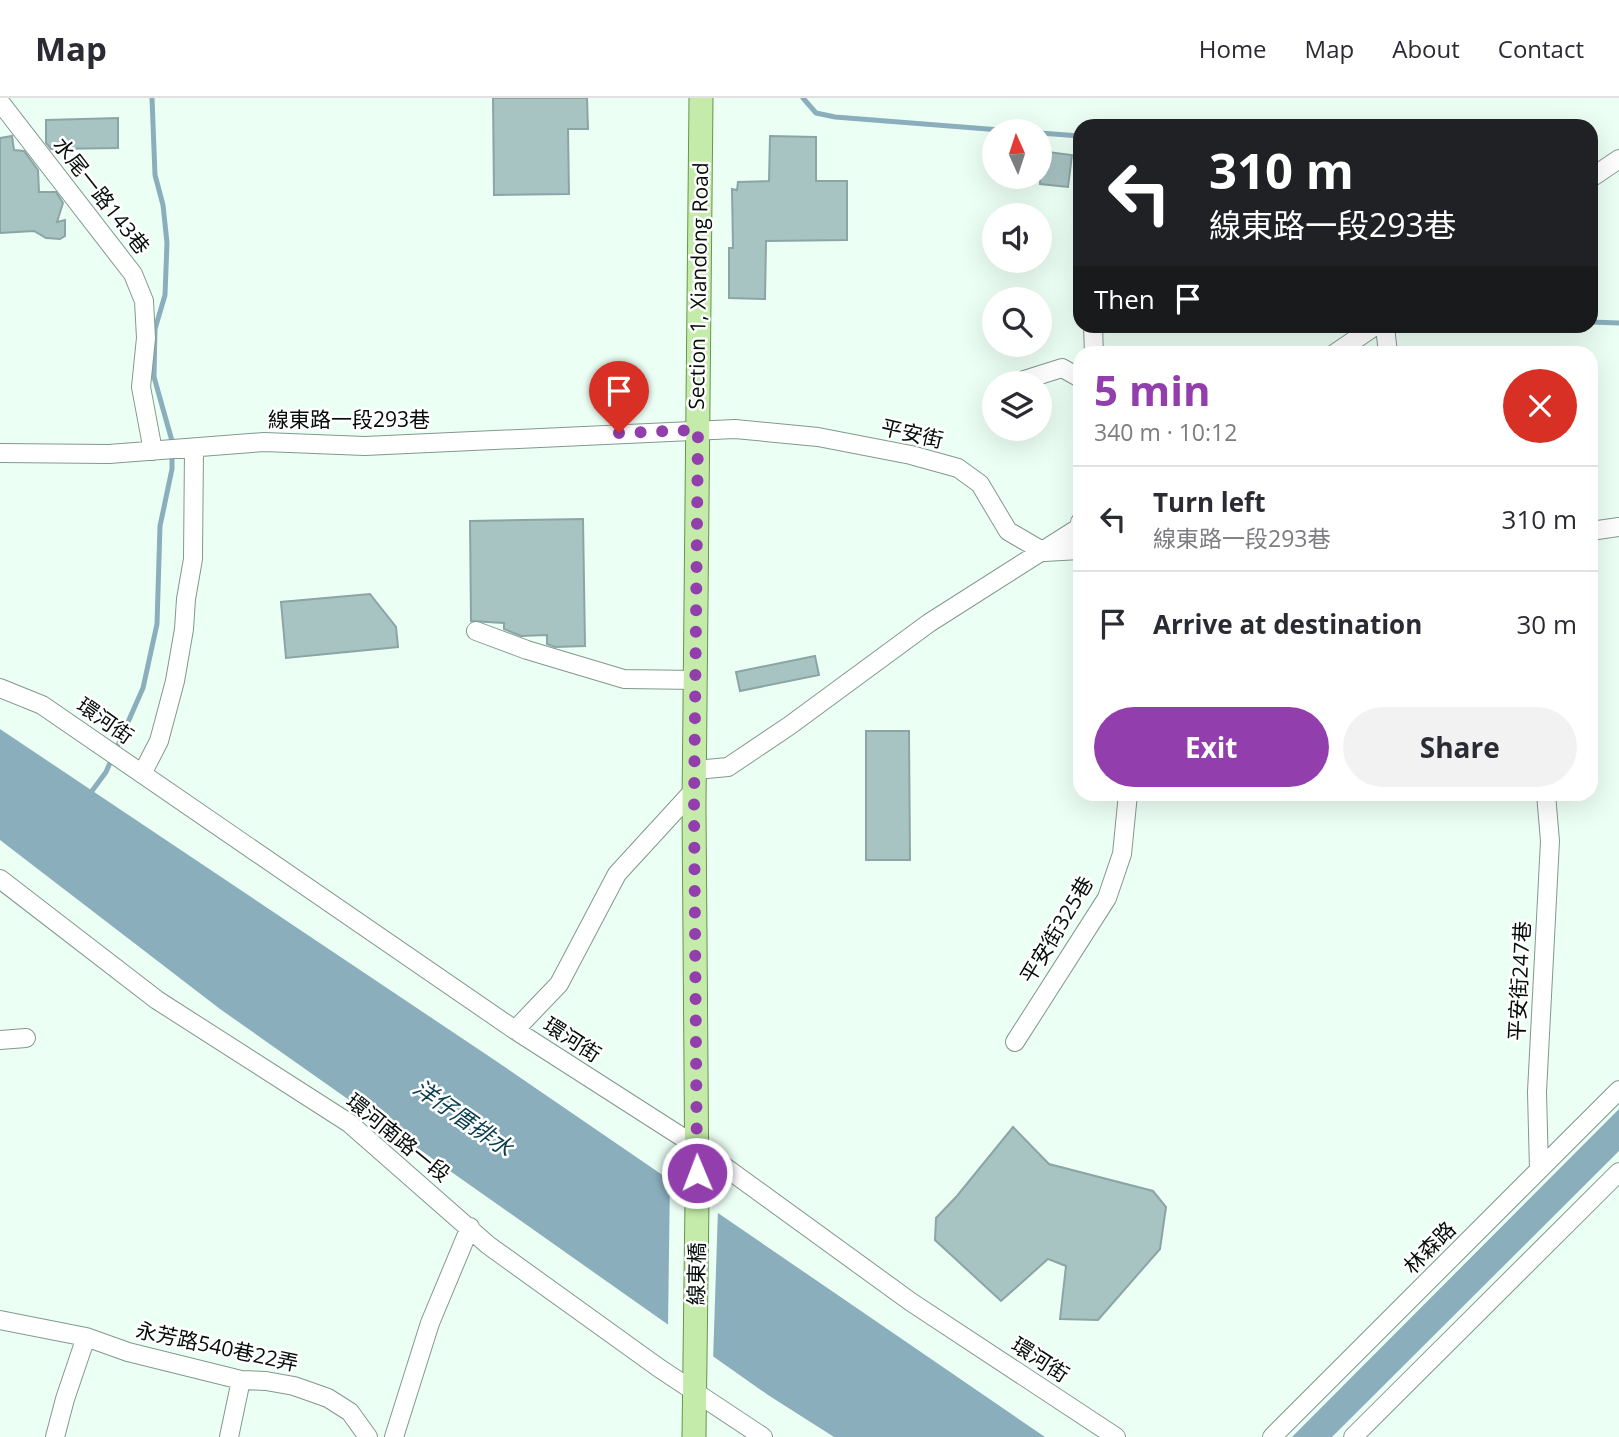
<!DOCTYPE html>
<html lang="en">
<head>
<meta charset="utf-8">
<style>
	body { margin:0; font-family:"Open Sans","Noto Sans TC",sans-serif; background:#f2f2f3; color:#2b2b33; height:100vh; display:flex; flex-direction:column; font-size:26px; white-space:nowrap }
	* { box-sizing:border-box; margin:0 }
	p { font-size:23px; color:#7c7c81 }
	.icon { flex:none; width:38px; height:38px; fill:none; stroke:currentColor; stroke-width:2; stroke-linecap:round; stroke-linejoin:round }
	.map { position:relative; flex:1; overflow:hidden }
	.sheet { position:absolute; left:1073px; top:248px; width:525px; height:455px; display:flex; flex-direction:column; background:#fff; border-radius:21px; box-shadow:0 7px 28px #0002 }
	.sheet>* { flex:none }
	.banner { position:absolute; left:1073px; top:21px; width:525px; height:214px; border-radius:21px; box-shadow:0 7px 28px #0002; background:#202124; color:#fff; overflow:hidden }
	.needle { width:46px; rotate:357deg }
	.fabs { position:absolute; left:982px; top:21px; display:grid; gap:14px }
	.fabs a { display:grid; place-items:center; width:70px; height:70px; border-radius:50%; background:#fff; box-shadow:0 7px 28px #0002; font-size:35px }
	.pin { position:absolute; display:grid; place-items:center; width:60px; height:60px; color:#fff; margin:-72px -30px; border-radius:50% 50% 50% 0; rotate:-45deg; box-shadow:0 0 7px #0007 }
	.pin .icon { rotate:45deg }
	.me { position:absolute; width:77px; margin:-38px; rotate:359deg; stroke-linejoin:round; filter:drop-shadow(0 0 5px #0008) }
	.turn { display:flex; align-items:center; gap:24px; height:147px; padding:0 21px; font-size:32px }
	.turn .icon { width:91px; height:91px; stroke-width:2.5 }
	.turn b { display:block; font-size:49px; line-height:60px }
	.then { display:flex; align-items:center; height:66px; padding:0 21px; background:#0003; gap:14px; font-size:26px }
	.round { display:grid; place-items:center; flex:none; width:74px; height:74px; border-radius:37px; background:#f2f2f3 }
	.overview { display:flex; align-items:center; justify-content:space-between; height:119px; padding:0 21px }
	h1 { font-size:42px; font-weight:700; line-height:52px; color:#923eac }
	.action { display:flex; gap:14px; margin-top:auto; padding:14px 21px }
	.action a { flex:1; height:80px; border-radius:42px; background:#923eac; color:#fff; font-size:28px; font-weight:700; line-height:80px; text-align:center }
	.action a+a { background:#f2f2f3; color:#2b2b33 }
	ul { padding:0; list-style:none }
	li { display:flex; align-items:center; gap:21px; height:105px; padding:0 21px; border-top:2px solid #e1e1e2 }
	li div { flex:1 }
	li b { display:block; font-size:26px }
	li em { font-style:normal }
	header { display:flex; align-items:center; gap:42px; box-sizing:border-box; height:98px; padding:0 35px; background:#fff; border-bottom:2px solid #e1e1e2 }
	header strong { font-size:33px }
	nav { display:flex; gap:38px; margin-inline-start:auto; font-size:24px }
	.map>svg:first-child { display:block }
	.water { fill:#8baebd }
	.pier { fill:#ecfff5 }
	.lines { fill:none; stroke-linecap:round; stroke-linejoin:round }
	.stream { stroke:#8baebd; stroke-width:5 }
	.building { fill:#a7c3c2; stroke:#8ba5a5; stroke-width:2 }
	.minor-casing { stroke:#82988e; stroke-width:20 }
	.major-casing { stroke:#68954c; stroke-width:25 }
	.minor { stroke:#fff; stroke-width:18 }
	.major { stroke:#c4eba9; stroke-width:23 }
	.route { stroke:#923eac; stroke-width:12; stroke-dasharray:0 21.6 }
	.labels { text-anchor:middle; stroke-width:5; stroke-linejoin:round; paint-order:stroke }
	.street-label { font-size:21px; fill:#060d0a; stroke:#fff }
	.water-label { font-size:23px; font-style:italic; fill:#093d4e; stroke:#fff }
</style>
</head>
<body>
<header>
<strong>Map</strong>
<nav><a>Home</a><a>Map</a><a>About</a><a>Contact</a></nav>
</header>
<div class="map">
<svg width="1619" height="1339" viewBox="0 0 1619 1339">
	<rect width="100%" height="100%" fill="#ecfff5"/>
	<!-- water -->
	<path class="water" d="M 0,631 L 499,965 L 1045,1339 L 834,1339 L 768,1297 L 220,911 L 0,742 Z
		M 1619,1011 L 1619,1053 L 1332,1339 L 1292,1339 Z"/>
	<!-- pier -->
	<path class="pier" d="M 670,1078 L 718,1111 L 713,1263 L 668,1231 Z"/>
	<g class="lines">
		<!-- stream -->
		<path class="stream" d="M 803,0 L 816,15 L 835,19 L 1013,33
			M 1040,35 L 1080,38
			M 1591,224 L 1619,225
			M 89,697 L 106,674 L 143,590 L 157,526 L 160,428 L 172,371 L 172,343 L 154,279 L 155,231 L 165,197 L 167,145 L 163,107 L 155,77 L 152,0"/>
	</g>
	<!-- building -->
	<path class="building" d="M 493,0 L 587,0 L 588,31 L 568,31 L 569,96 L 494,97 Z
		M 118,20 L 118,50 L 51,51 L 46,45 L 46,22 Z
		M 12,38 L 14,52 L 24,53 L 38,72 L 39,94 L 56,94 L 63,105 L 57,124 L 65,122 L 65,138 L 60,141 L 46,140 L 34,133 L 0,135 L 0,40 Z
		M 770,38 L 816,39 L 816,83 L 847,83 L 847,142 L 766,143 L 765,201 L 729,200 L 729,150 L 733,150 L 732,91 L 737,92 L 738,84 L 769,83 Z
		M 1040,53 L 1072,57 L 1068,89 L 1040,86 Z
		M 583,421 L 585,548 L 555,549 L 547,546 L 547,537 L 521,538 L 504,531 L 504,525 L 471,523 L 470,423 Z
		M 370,496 L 396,529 L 398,549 L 286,560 L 281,504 Z
		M 815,558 L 819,577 L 740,593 L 736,574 Z
		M 866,633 L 909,633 L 910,762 L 866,762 Z
		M 1013,1029 L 1049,1066 L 1153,1093 L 1166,1109 L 1160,1151 L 1098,1222 L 1060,1221 L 1066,1168 L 1048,1161 L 1001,1203 L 935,1142 L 936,1120 L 957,1098 Z"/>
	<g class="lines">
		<!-- minor casing -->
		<g class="minor-casing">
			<path id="minor" d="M 0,4 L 133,176 L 144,203 L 146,240 L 141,289 L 153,353
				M 1591,80 L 1619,61
				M 1093,228 L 1094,256
				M 1385,228 L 1388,256
				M 1334,256 L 1375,228
				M 1024,282 L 1062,270 L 1080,280
				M 0,355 L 109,356 L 264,344 L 365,348 L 735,331 L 818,339 L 911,357 L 958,370 L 980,386 L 1008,433 L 1044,454 L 1080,452
				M 1591,433 L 1619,429
				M 476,533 L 527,552 L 624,581 L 697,582
				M 0,590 L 42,607 L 515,932 L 696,1048 L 911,1204 L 1116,1339
				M 696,672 L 728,669 L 789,628 L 929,525 L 1080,429 L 1080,424
				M 142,676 L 159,643 L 175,583 L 184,531 L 186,501 L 193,461 L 194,351
				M 0,781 L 157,902 L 349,1025 L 488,1147 L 659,1270 L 763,1339
				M 515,932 L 559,886 L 617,776 L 694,692
				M 0,942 L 26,940
				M 1015,944 L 1107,800 L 1122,756 L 1128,696
				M 1539,1072 L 1537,994 L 1550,743 L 1546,696
				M 0,1222 L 86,1239 L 128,1254 L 241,1282 L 266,1283 L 294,1288 L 328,1300 L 350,1314 L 368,1339
				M 55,1339 L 65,1301 L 86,1239
				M 229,1339 L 241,1282
				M 394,1339 L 430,1225 L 470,1129
				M 1272,1339 L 1619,992
				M 1353,1339 L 1619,1074"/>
		</g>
		<!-- major casing -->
		<g class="major-casing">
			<path id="major" d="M 694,1339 L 697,1102 L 694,708 L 701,0"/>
		</g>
		<!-- minor -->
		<use href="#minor" class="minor"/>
		<!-- major -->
		<use href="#major" class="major"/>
	</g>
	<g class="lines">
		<!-- route -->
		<path class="route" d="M 619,335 L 698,332 L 694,708 L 697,1075"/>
	</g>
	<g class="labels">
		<!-- street labels -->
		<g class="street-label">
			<text transform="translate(101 98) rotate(52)" y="7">水尾一路143巷</text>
			<text transform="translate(699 188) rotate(-89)" y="7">Section 1, Xiandong Road</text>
			<text x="349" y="329">線東路一段293巷</text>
			<text transform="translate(912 336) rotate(13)" y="7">平安街</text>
			<text transform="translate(105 623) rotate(35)" y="7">環河街</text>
			<text transform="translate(1057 832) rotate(-59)" y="7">平安街325巷</text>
			<text transform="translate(1520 883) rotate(-87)" y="7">平安街247巷</text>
			<text transform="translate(572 942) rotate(33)" y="7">環河街</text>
			<text transform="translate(398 1040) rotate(39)" y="7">環河南路一段</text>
			<text transform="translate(1430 1150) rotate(-45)" y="7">林森路</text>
			<text transform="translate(697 1176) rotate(-89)" y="7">線東橋</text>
			<text transform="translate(217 1249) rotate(12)" y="7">永芳路540巷22弄</text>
			<text transform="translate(1040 1262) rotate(33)" y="7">環河街</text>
		</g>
		<!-- water labels -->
		<g class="water-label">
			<text transform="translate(463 1020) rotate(35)" y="8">洋仔厝排水</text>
		</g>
	</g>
</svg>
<div class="fabs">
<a><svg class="needle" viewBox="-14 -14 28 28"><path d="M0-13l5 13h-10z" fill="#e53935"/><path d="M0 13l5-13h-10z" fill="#7c7c81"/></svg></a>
<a><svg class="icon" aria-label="sound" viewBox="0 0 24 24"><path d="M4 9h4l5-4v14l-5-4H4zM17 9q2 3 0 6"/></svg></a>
<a><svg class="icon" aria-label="search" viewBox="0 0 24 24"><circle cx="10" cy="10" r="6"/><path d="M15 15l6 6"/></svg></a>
<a><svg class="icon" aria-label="layers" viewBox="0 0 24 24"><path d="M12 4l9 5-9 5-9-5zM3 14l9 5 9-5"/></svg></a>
</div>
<div class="pin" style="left:619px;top:335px;background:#d93025"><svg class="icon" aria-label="arrive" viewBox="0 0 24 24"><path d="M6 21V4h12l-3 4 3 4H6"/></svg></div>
<svg class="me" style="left:697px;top:1075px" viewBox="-20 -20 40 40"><circle r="17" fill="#923eac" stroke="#fff" stroke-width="3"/><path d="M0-11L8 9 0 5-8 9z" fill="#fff"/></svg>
<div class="banner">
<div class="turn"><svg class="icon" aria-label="left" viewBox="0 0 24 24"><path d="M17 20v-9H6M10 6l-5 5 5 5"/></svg><div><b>310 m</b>線東路一段293巷</div></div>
<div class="then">Then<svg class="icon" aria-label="arrive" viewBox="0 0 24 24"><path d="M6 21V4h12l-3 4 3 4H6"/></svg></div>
</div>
<section class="sheet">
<div class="overview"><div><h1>5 min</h1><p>340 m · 10:12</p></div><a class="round" style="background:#d93025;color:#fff"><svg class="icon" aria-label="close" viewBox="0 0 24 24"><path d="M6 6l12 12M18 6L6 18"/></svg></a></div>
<ul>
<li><svg class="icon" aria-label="left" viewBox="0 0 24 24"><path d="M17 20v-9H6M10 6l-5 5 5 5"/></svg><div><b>Turn left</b><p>線東路一段293巷</p></div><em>310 m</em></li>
<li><svg class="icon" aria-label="arrive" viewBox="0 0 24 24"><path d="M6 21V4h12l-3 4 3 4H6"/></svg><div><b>Arrive at destination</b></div><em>30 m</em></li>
</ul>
<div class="action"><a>Exit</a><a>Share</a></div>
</section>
</div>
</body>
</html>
